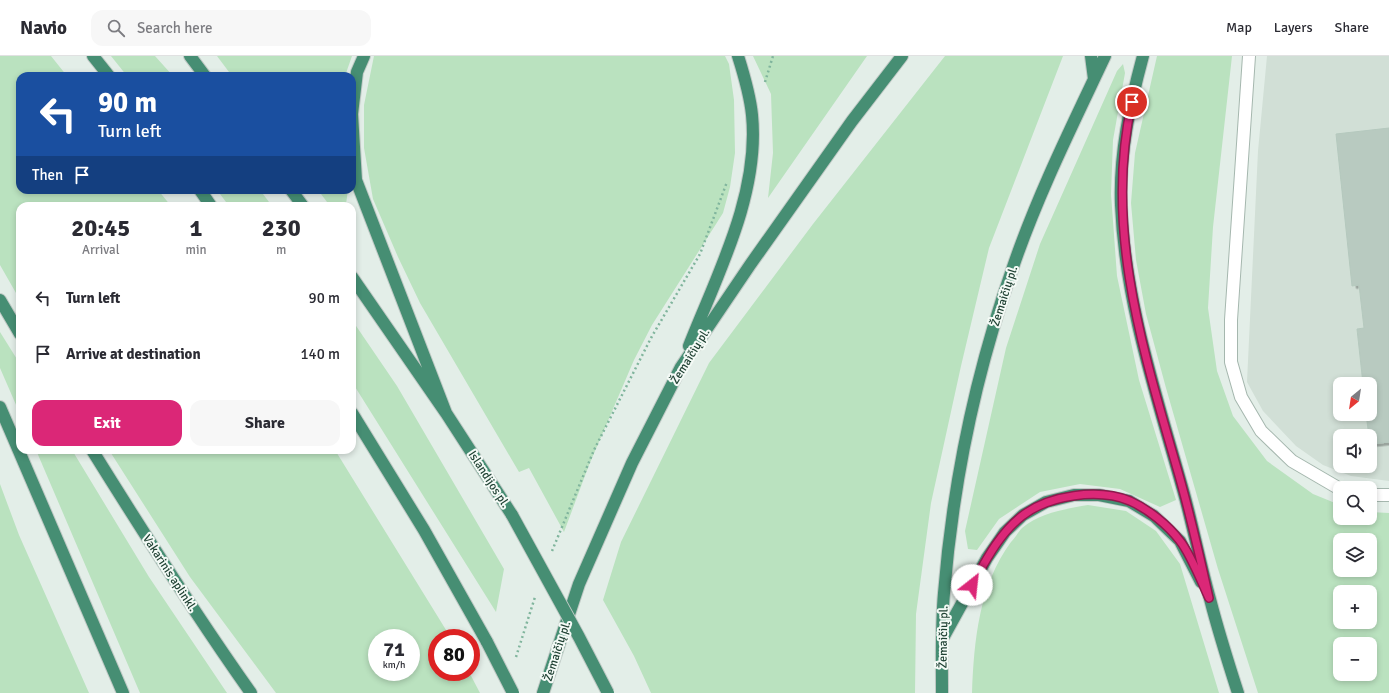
<!DOCTYPE html>
<html lang="en">
<head>
<meta charset="utf-8">
<style>
	body { margin:0; font-family:Signika,sans-serif; background:#f7f7f7; color:#2b2b33; height:100vh; display:flex; flex-direction:column; font-size:15px; white-space:nowrap }
	* { box-sizing:border-box; margin:0 }
	p { font-size:13px; color:#7c7c81 }
	.icon { flex:none; width:22px; height:22px; fill:none; stroke:currentColor; stroke-width:2; stroke-linecap:round; stroke-linejoin:round }
	.map { position:relative; flex:1; overflow:hidden }
	.panel { position:absolute; left:16px; top:146px; width:340px; height:252px; display:flex; flex-direction:column; background:#fff; border-radius:12px; box-shadow:0 2px 6px #0003 }
	.panel>* { flex:none }
	.guide { position:absolute; left:16px; top:16px; width:340px; height:122px; border-radius:12px; box-shadow:0 2px 6px #0003; background:#1a4fa0; color:#fff; overflow:hidden }
	.needle { width:26px; rotate:210deg }
	.fabs { position:absolute; left:1333px; top:321px; display:grid; gap:8px }
	.fabs a { display:grid; place-items:center; width:44px; height:44px; border-radius:8px; background:#fff; box-shadow:0 2px 6px #0003; font-size:20px }
	.speed { position:absolute; left:368px; top:573px; display:flex; gap:8px; font-size:20px; font-weight:700; text-align:center }
	.speed>* { display:grid; place-content:center; width:52px; height:52px; border-radius:50%; background:#fff; box-shadow:0 2px 6px #0003; line-height:1 }
	.speed small { font-size:10px; font-weight:400 }
	.speed .limit { border:6px solid #d22; background:#fff; color:#111 }
	.pin { position:absolute; display:grid; place-items:center; width:34px; height:34px; color:#fff; margin:-17px; border:2px solid #fff; border-radius:50%; box-shadow:0 1px 4px #0007 }
	.me { position:absolute; width:44px; margin:-22px; rotate:29deg; stroke-linejoin:round; filter:drop-shadow(0 0 3px #0008) }
	.turn { display:flex; align-items:center; gap:14px; height:84px; padding:0 16px; font-size:18px }
	.turn .icon { width:52px; height:52px; stroke-width:2.5 }
	.turn b { display:block; font-size:28px; line-height:34px }
	.then { display:flex; align-items:center; height:38px; padding:0 16px; background:#0003; gap:8px; font-size:15px }
	.eta { display:flex; justify-content:space-evenly; align-items:center; height:68px; text-align:center }
	.eta b { font-size:24px; font-weight:700; line-height:28px }
	.action { display:flex; gap:8px; margin-top:auto; padding:8px 16px }
	.action a { flex:1; height:46px; border-radius:12px; background:#db2777; color:#fff; font-size:16px; font-weight:700; line-height:46px; text-align:center }
	.action a+a { background:#f7f7f7; color:#2b2b33 }
	ul { padding:0; list-style:none }
	li { display:flex; align-items:center; gap:12px; height:56px; padding:0 16px }
	li div { flex:1 }
	li b { display:block; font-size:15px }
	li em { font-style:normal }
	header { display:flex; align-items:center; gap:24px; box-sizing:border-box; height:56px; padding:0 20px; background:#fff; border-bottom:1px solid #e1e1e2 }
	header strong { font-size:19px }
	nav { display:flex; gap:22px; margin-inline-start:auto; font-size:14px }
	.search { width:280px; height:36px; background:#f7f7f7; display:flex; align-items:center; gap:10px; box-sizing:border-box; padding:0 14px; border-radius:12px; color:#7c7c81; font-size:15px }
	.map>svg:first-child { display:block }
	.built { fill:#d1dfd6; fill-rule:evenodd }
	.green { fill:#bae2bf; fill-rule:evenodd }
	.building { fill:#b8cac0; stroke:#b5c9be; filter:url(#shadow) }
	.lines { fill:none; stroke-linecap:round; stroke-linejoin:round }
	.minor-casing { stroke:#a5b7ae; stroke-width:14 }
	.trunk-casing { stroke:#c1cac6; stroke-width:14 }
	.path { stroke:#80b59d; stroke-width:2.5; stroke-dasharray:2 3; stroke-linecap:butt }
	.minor { stroke:#fff; stroke-width:12 }
	.trunk { stroke:#468e73; stroke-width:12 }
	.trunk-bridge-casing { stroke:#c1cac6; stroke-width:14; stroke-linecap:butt }
	.trunk-bridge { stroke:#468e73; stroke-width:12 }
	.route-casing { stroke:#8e194d; stroke-width:10 }
	.route { stroke:#db2777; stroke-width:7 }
	.labels { text-anchor:middle; stroke-width:4; stroke-linejoin:round; paint-order:stroke }
	.street-label { font-size:12px; fill:#204234; stroke:#f4faf6 }
</style>
</head>
<body>
<header>
<strong>Navio</strong>
<div class="search"><svg class="icon" aria-label="search" viewBox="0 0 24 24"><circle cx="10" cy="10" r="6"/><path d="M15 15l6 6"/></svg>Search here</div>
<nav><a>Map</a><a>Layers</a><a>Share</a></nav>
</header>
<div class="map">
<svg width="1389" height="637" viewBox="0 0 1389 637">
	<defs>
		<filter id="shadow"><feDropShadow dx="4.5" dy="2.5" stdDeviation="0" flood-color="#0004"/></filter>
	</defs>
	<rect width="100%" height="100%" fill="#e3eee8"/>
	<!-- built -->
	<path class="built" d="M 1267,0 L 1389,0 L 1389,425 L 1351,420 L 1323,409 L 1296,390 L 1263,355 L 1247,326 L 1258,95 ZM 1340,328 L 1370,328 L 1370,358 L 1340,358 ZM 1340,380 L 1370,380 L 1370,410 L 1340,410 Z"/>
	<!-- green -->
	<path class="green" d="M 0,0 L 51,0 L 67,20 L 20,20 L 20,134 L 158,134 L 171,150 L 20,150 L 20,244 L 0,209 Z
		M 111,0 L 155,0 L 173,20 L 127,20 Z
		M 217,0 L 352,0 L 345,20 L 232,20 Z
		M 374,0 L 725,0 L 729,8 L 734,44 L 735,97 L 730,131 L 723,157 L 652,269 L 634,304 L 589,409 L 564,476 L 529,412 L 519,416 L 420,247 L 398,201 L 373,143 L 364,92 L 364,49 Z
		M 753,0 L 867,0 L 768,142 L 773,97 L 771,38 Z
		M 945,0 L 1063,0 L 989,192 L 961,310 L 931,447 L 916,558 L 915,637 L 651,637 L 634,600 L 603,544 L 621,486 L 709,307 L 813,168 Z
		M 1157,0 L 1232,0 L 1213,171 L 1208,252 L 1217,315 L 1233,360 L 1267,405 L 1313,438 L 1340,449 L 1340,462 L 1370,462 L 1370,456 L 1389,457 L 1389,637 L 1258,637 L 1218,513 L 1166,332 L 1146,258 L 1136,204 L 1131,147 L 1135,97 ZM 1340,484 L 1370,484 L 1370,514 L 1340,514 ZM 1340,536 L 1370,536 L 1370,566 L 1340,566 ZM 1340,588 L 1370,588 L 1370,618 L 1340,618 Z
		M 1123,8 L 1125,17 L 1113,84 L 1111,138 L 1117,220 L 1139,324 L 1176,444 L 1160,451 L 1120,433 L 1080,428 L 1040,436 L 999,463 L 977,494 L 968,493 L 965,475 L 1006,292 L 1040,188 L 1117,15 Z
		M 217,134 L 260,134 L 272,150 L 229,150 Z
		M 318,134 L 348,134 L 346,148 L 342,150 L 330,150 Z
		M 352,264 L 397,330 L 504,513 L 496,556 L 352,326 Z
		M 0,276 L 20,308 L 20,358 L 0,312 Z
		M 36,394 L 72,394 L 149,521 L 227,637 L 140,637 Z
		M 109,394 L 335,394 L 451,582 L 437,582 L 437,616 L 469,616 L 480,637 L 276,637 L 190,521 ZM 377,582 L 411,582 L 411,616 L 377,616 Z
		M 0,428 L 19,479 L 89,637 L 0,637 Z
		M 1088,449 L 1126,455 L 1156,475 L 1180,508 L 1219,637 L 972,637 C 974,585 979,529 1011,486 C 1015,482 1018,476 1022,472 C 1040,457 1065,453 1088,449 Z"/>
	<!-- building -->
	<path class="building" d="M 1389,72 L 1389,386 L 1370,388 L 1366,358 L 1370,358 L 1370,328 L 1363,328 L 1357,273 L 1364,272 L 1359,229 L 1352,230 L 1336,78 Z"/>
	<g class="lines">
		<!-- minor casing -->
		<g class="minor-casing">
			<path id="minor" d="M 1249,0 L 1231,264 L 1231,306 L 1241,341 L 1261,375 L 1292,405 L 1340,433
				M 1370,439 L 1389,439"/>
		</g>
		<!-- trunk casing -->
		<g class="trunk-casing">
			<path id="trunk" d="M 93,0 L 109,20
				M 190,0 L 205,20
				M 364,0 L 357,16 L 352,58 L 356,124 L 446,357
				M 1091,0 L 1094,23
				M 1143,0 C 1130,48 1119,99 1121,149 C 1125,246 1157,341 1183,434 C 1193,470 1200,507 1210,543 C 1218,574 1228,606 1238,637
				M 200,134 L 211,150
				M 291,134 L 303,150
				M 352,221 L 446,357 L 512,459
				M 0,244 L 20,278
				M 689,290 C 717,219 760,138 752,59 C 750,39 744,19 738,0
				M 0,351 L 123,637
				M 352,357 L 424,474 L 487,586
				M 92,394 C 143,476 195,558 251,637
				M 944,580 L 987,502 L 1005,476 L 1023,459 L 1046,446 L 1074,439 L 1099,439 L 1129,445 L 1154,460 L 1180,485 L 1201,526
				M 543,637 L 579,528 L 632,407 L 681,311 L 750,209 L 852,65 L 902,0
				M 942,637 C 942,604 941,570 944,537 C 953,426 976,316 1013,211 C 1038,138 1072,70 1105,0"/>
		</g>
		<!-- path -->
		<path class="path" d="M 765,26 L 773,0
			M 552,495 L 594,394 L 651,282 L 700,198 L 727,126
			M 516,601 L 535,541"/>
		<!-- minor -->
		<use href="#minor" class="minor"/>
		<!-- trunk -->
		<use href="#trunk" class="trunk"/>
		<!-- trunk-bridge casing -->
		<g class="trunk-bridge-casing">
			<path id="trunk-bridge" d="M 512,459 L 579,581 L 608,637
				M 487,586 L 513,637"/>
		</g>
		<!-- trunk-bridge -->
		<use href="#trunk-bridge" class="trunk-bridge"/>
	</g>
	<g class="lines">
		<!-- route casing -->
		<g class="route-casing">
			<path id="route" d="M 972,529 C 986,504 999,478 1022,460 C 1049,439 1098,432 1130,445 C 1148,453 1168,469 1180,485 C 1190,497 1202,527 1209,542 C 1199,497 1189,453 1176,409 C 1142,291 1104,170 1132,46"/>
		</g>
		<!-- route -->
		<use href="#route" class="route"/>
	</g>
	<g class="labels">
		<!-- street labels -->
		<g class="street-label">
			<text transform="translate(1004 240) rotate(-72)" y="4">Žemaičių pl.</text>
			<text transform="translate(690 300) rotate(-58)" y="4">Žemaičių pl.</text>
			<text transform="translate(489 423) rotate(57)" y="4">Islandijos pl.</text>
			<text transform="translate(170 517) rotate(57)" y="4">Vakarinis aplinkl.</text>
			<text transform="translate(943 581) rotate(-89)" y="4">Žemaičių pl.</text>
			<text transform="translate(557 595) rotate(-72)" y="4">Žemaičių pl.</text>
		</g>
	</g>
</svg>
<div class="fabs">
<a><svg class="needle" viewBox="-14 -14 28 28"><path d="M0-13l5 13h-10z" fill="#e53935"/><path d="M0 13l5-13h-10z" fill="#7c7c81"/></svg></a>
<a><svg class="icon" aria-label="sound" viewBox="0 0 24 24"><path d="M4 9h4l5-4v14l-5-4H4zM17 9q2 3 0 6"/></svg></a>
<a><svg class="icon" aria-label="search" viewBox="0 0 24 24"><circle cx="10" cy="10" r="6"/><path d="M15 15l6 6"/></svg></a>
<a><svg class="icon" aria-label="layers" viewBox="0 0 24 24"><path d="M12 4l9 5-9 5-9-5zM3 14l9 5 9-5"/></svg></a>
<a>+</a>
<a>−</a>
</div>
<div class="speed"><div>71<small>km/h</small></div><div class="limit">80</div></div>
<div class="pin" style="left:1132px;top:46px;background:#d93025"><svg class="icon" aria-label="arrive" viewBox="0 0 24 24"><path d="M6 21V4h12l-3 4 3 4H6"/></svg></div>
<svg class="me" style="left:972px;top:529px" viewBox="-20 -20 40 40"><circle r="19" fill="#fff"/><path d="M0-13L10 11 0 6-10 11z" fill="#db2777"/></svg>
<div class="guide">
<div class="turn"><svg class="icon" aria-label="left" viewBox="0 0 24 24"><path d="M17 20v-9H6M10 6l-5 5 5 5"/></svg><div><b>90 m</b>Turn left</div></div>
<div class="then">Then<svg class="icon" aria-label="arrive" viewBox="0 0 24 24"><path d="M6 21V4h12l-3 4 3 4H6"/></svg></div>
</div>
<section class="panel">
<div class="eta">
<div><b>20:45</b><p>Arrival</p></div>
<div><b>1</b><p>min</p></div>
<div><b>230</b><p>m</p></div>
</div>
<ul>
<li><svg class="icon" aria-label="left" viewBox="0 0 24 24"><path d="M17 20v-9H6M10 6l-5 5 5 5"/></svg><div><b>Turn left</b></div><em>90 m</em></li>
<li><svg class="icon" aria-label="arrive" viewBox="0 0 24 24"><path d="M6 21V4h12l-3 4 3 4H6"/></svg><div><b>Arrive at destination</b></div><em>140 m</em></li>
</ul>
<div class="action"><a>Exit</a><a>Share</a></div>
</section>
</div>
</body>
</html>
